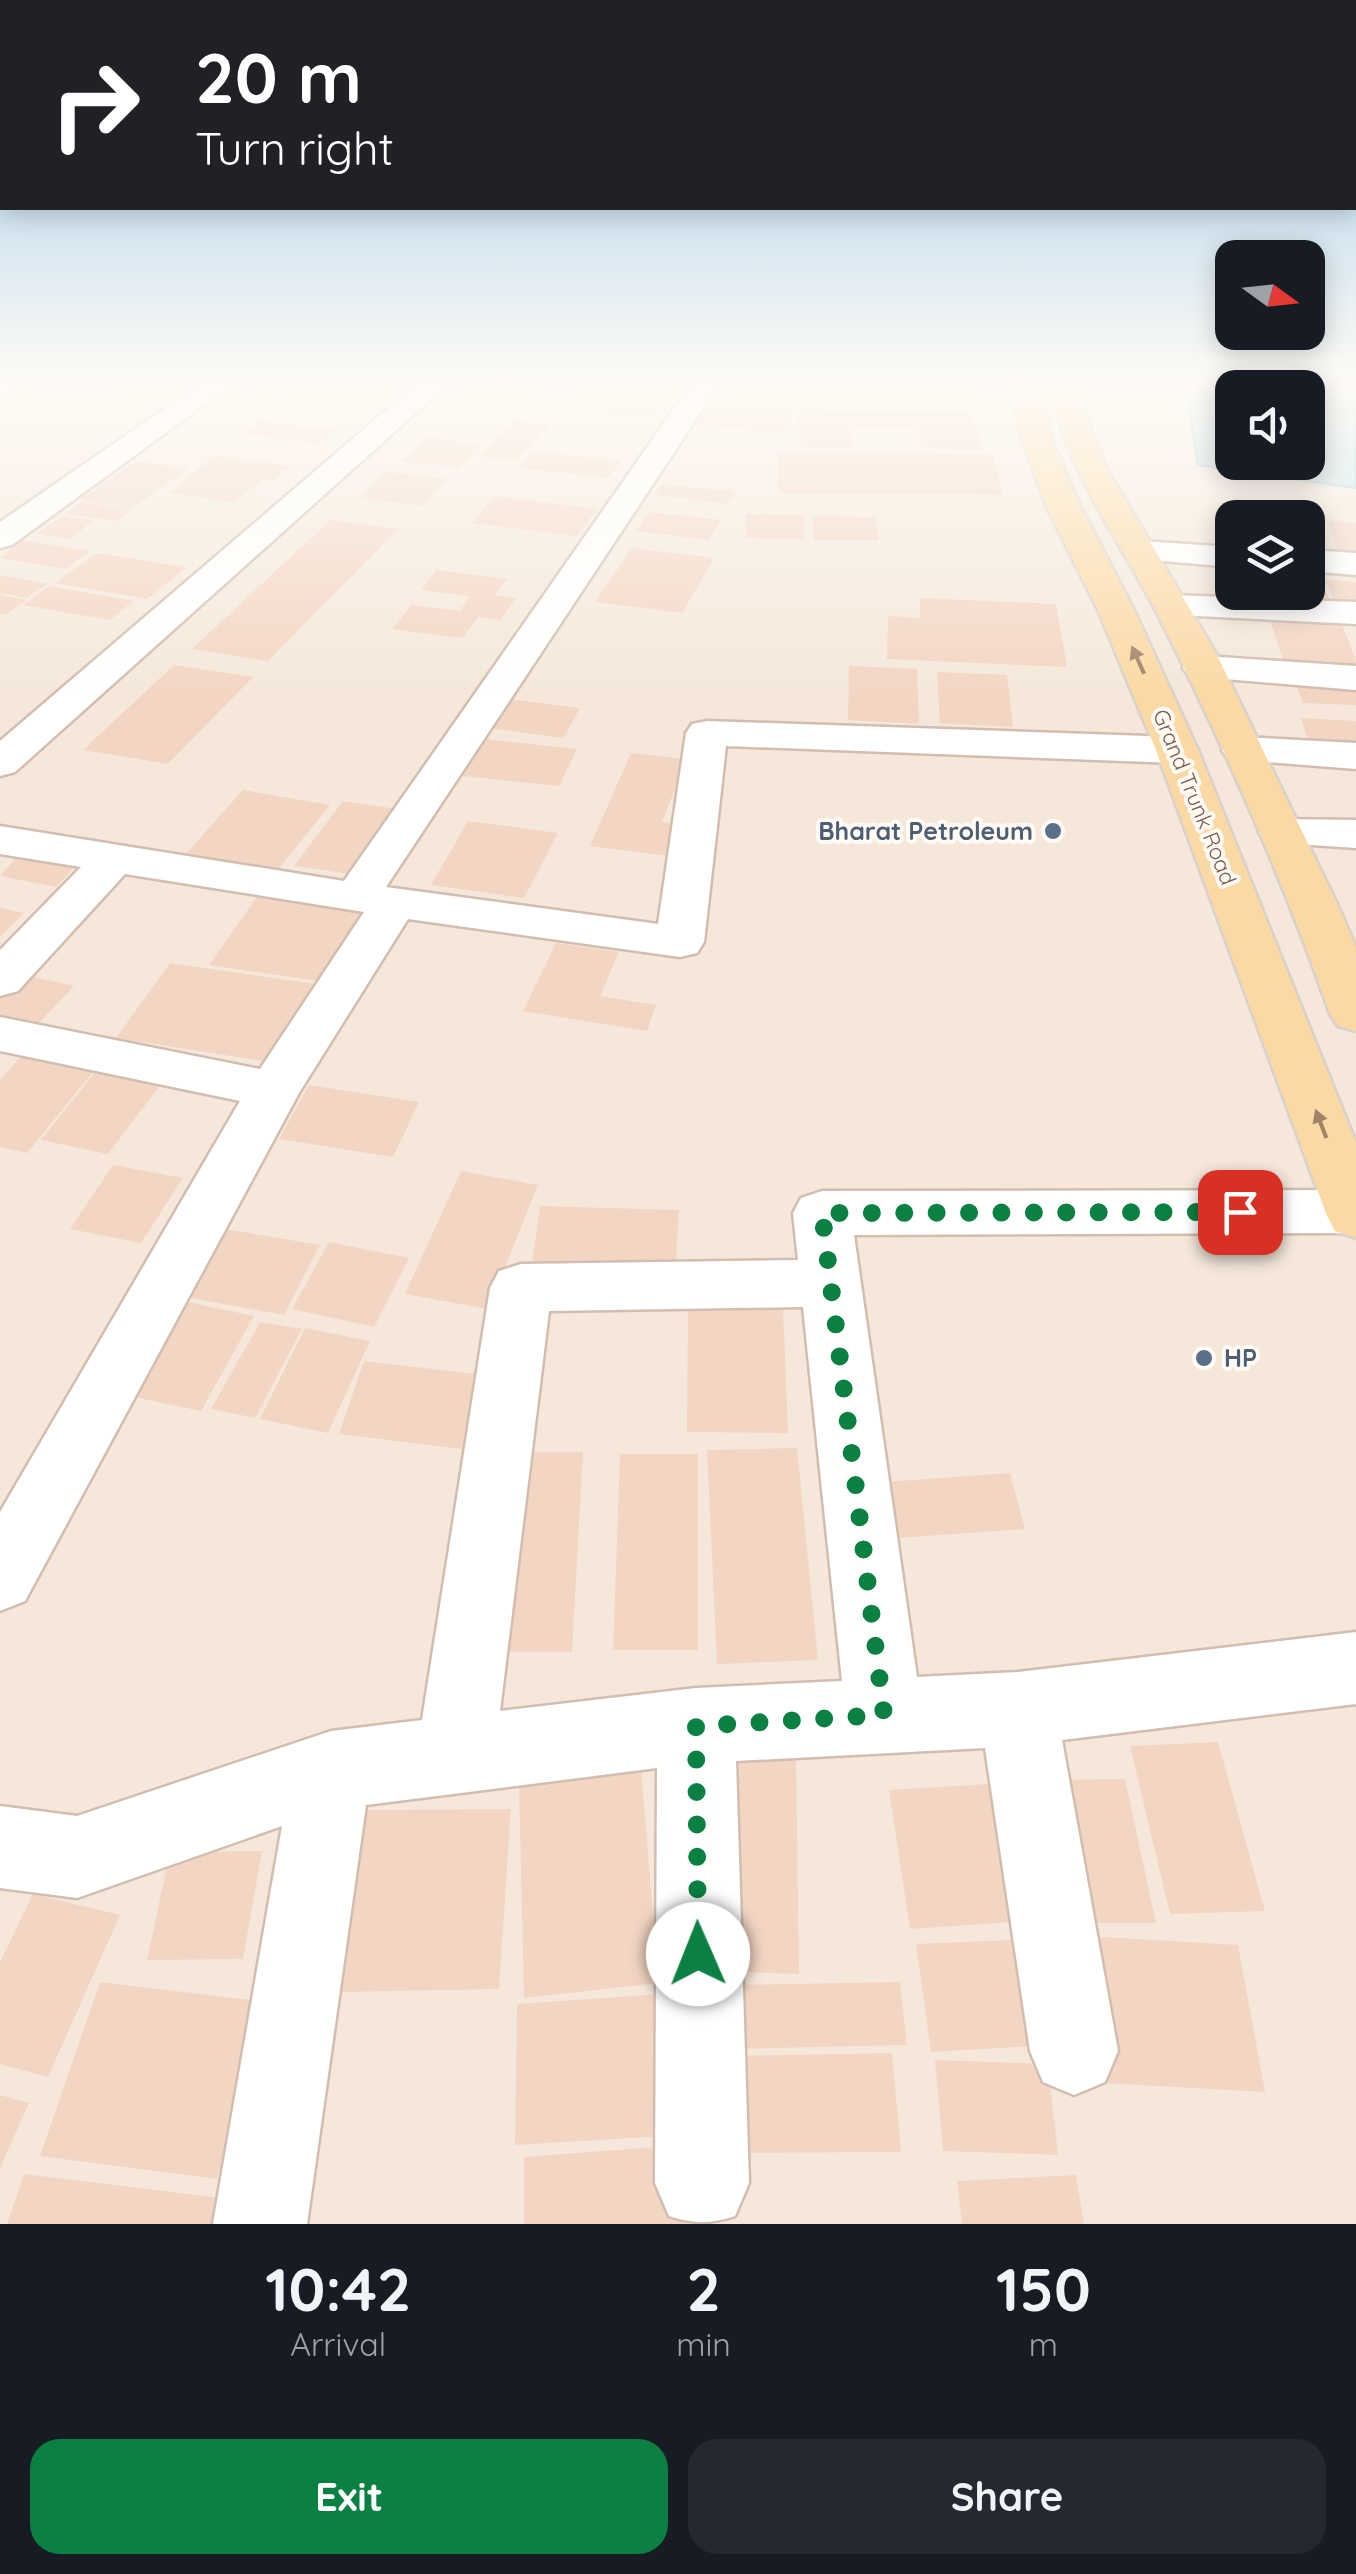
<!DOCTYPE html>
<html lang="en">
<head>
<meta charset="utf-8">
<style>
	body { margin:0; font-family:Quicksand,sans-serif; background:#242831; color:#f1f3f6; height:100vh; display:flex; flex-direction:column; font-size:38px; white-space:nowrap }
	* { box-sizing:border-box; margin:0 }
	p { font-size:32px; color:#9ea1a6 }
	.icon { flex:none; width:55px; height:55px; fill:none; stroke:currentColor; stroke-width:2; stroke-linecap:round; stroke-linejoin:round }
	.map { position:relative; height:2224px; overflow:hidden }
	.sheet { display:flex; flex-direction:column; background:#171b24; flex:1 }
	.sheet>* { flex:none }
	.guide { position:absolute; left:0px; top:0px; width:1358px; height:210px; box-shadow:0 5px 25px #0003; background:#202124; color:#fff; overflow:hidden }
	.needle { width:65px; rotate:105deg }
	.fabs { position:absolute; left:1215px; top:240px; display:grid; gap:20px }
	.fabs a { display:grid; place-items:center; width:110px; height:110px; border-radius:20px; background:#171b24; box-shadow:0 5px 25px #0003; font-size:50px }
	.pin { position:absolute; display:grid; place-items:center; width:85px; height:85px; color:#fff; margin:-42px; border-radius:20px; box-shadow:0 5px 15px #0006 }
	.me { position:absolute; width:110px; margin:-55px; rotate:359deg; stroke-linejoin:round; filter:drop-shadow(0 0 8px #0008) }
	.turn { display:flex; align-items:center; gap:35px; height:210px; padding:0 30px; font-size:45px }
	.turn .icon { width:130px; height:130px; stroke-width:2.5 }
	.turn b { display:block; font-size:70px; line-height:85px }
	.eta { display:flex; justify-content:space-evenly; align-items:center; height:170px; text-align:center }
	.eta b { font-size:60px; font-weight:700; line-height:70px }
	.button { display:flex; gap:20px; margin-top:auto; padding:20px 30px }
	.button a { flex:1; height:115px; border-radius:30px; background:#0b8043; color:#fff; font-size:40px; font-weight:700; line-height:115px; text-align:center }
	.button a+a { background:#242831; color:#f1f3f6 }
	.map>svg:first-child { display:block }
	.residential { fill:#f5e8da; fill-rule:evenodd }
	.water { fill:#bfe3e8; stroke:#a5d3da; stroke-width:2.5; fill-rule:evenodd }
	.building { fill:#f3d5c3 }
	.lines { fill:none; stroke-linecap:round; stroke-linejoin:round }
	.minor-casing { stroke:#d1beb0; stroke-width:5 }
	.major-casing { stroke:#dad1cd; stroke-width:5 }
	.highway-casing { stroke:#dad1cd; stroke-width:5 }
	.minor { fill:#fff; fill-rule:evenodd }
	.major { fill:#fbd9a5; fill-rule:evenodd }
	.highway { fill:#f7b7a3; fill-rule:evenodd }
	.oneway { fill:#a18267 }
	.route { stroke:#0b8043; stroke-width:18; stroke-dasharray:0 32.4 }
	.service-dot { fill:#5c6f8a; stroke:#fffaf3; stroke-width:4 }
	.labels { text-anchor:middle; stroke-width:8; stroke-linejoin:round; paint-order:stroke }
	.far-street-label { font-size:22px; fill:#7a5c4d; stroke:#fffaf3 }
	.service-label { font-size:25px; font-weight:bold; fill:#4e5e75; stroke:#fffaf3; text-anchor:end }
</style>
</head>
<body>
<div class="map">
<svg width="1356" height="2224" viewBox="0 0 1356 2224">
	<rect width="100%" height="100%" fill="#fdf6ec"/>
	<!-- residential -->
	<path class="residential" d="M 0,383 L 1356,383 L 1356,2224 L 0,2224 ZM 1232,388 L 1308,388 L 1308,462 L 1232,462 ZM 1232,518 L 1308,518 L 1308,592 L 1232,592 Z"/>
	<!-- water -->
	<path class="water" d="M 1198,383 L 1356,383 L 1356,488 L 1198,465 L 1187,393 ZM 1232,388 L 1308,388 L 1308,462 L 1232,462 Z"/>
	<!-- building -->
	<path class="building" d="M 125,383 L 175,383 L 195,385 L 174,399 L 111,391 Z
		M 242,383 L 296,383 L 287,390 Z
		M 309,383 L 398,383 L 380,401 L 298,390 Z
		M 480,383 L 546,383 L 516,412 L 456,404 Z
		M 591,383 L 642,383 L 678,386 L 668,402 L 582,394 Z
		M 727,383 L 808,383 L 803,389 L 814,390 L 802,411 L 970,411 L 982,449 L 922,448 L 917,428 L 850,428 L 853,448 L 801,448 L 797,410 L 714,402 Z
		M 821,383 L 962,383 L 973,406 L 806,409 Z
		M 579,395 L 582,395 L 665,404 L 654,418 L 567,409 Z
		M 709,403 L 795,412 L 782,433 L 695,424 Z
		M 260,421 L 334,430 L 318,444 L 243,434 Z
		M 514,421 L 551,425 L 516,461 L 477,456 Z
		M 427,437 L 484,444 L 459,468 L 401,461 Z
		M 533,451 L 621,461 L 608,478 L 518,468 Z
		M 778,453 L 992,455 L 1004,495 L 779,493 Z
		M 214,456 L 292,466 L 273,481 L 263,479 L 235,502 L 169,493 Z
		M 136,461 L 189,468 L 132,508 L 80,500 Z
		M 386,472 L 448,479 L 422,506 L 358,498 Z
		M 662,484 L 736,492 L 728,504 L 654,495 Z
		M 494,496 L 597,509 L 577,536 L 472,523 Z
		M 81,502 L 133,509 L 116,521 L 65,514 Z
		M 649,512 L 721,520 L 709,540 L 636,531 Z
		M 746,514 L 803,514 L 805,539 L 746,538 Z
		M 63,516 L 95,520 L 69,539 L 36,534 Z
		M 812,516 L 875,517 L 879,540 L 814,540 Z
		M 1217,517 L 1232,519 L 1232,551 L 1222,550 Z
		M 330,520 L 398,529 L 268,661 L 192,649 Z
		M 1329,521 L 1356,523 L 1356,559 L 1339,558 Z
		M 1308,525 L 1316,526 L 1326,558 L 1308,556 Z
		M 22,540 L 90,551 L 66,569 L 0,558 Z
		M 632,548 L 714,558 L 682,613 L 595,602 Z
		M 97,553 L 187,567 L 147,599 L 55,583 Z
		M 437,570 L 507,579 L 494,595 L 516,598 L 500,620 L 478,617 L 462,638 L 392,629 L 412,605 L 460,611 L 470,596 L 421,590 Z
		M 0,575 L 48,584 L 27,598 L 0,593 Z
		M 1308,580 L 1322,581 L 1331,604 L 1293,602 L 1289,592 L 1308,592 Z
		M 1325,580 L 1356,582 L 1356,604 L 1335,603 Z
		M 49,586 L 134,601 L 110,620 L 23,605 Z
		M 1239,592 L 1284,592 L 1289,607 L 1244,605 Z
		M 0,595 L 27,600 L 5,615 L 0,614 Z
		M 920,598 L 1056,604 L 1067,667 L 887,659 L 888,616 L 920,618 Z
		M 1269,618 L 1341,622 L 1356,660 L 1356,674 L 1287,670 Z
		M 174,665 L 253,677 L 168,764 L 83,750 Z
		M 849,666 L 917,669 L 919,724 L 848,720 Z
		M 937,672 L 1007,675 L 1013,727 L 940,723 Z
		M 1293,677 L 1356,680 L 1356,705 L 1303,703 Z
		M 509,699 L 580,708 L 563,738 L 490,728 Z
		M 1301,718 L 1356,721 L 1356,744 L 1308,741 Z
		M 484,739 L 577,749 L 559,786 L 463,776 Z
		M 631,753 L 687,759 L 662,822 L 681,825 L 669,856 L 590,846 Z
		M 243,790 L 330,805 L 276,872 L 184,856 Z
		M 343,801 L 404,810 L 358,875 L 294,866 Z
		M 468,821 L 558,833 L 524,898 L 431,885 Z
		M 23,850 L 81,860 L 56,887 L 0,876 Z
		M 259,894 L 363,910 L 318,981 L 209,965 Z
		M 0,908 L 24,913 L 0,937 Z
		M 556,943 L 619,952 L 600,996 L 656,1005 L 647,1031 L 523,1011 Z
		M 170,963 L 315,984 L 268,1062 L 116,1038 Z
		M 21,974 L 74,986 L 38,1024 L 0,1016 L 0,996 Z
		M 21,1056 L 93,1072 L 27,1153 L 0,1147 L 0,1080 Z
		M 100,1066 L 165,1079 L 108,1154 L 41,1140 Z
		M 309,1085 L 419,1102 L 393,1157 L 279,1139 Z
		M 113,1165 L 183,1178 L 141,1243 L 70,1229 Z
		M 461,1171 L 538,1185 L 488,1309 L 405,1294 Z
		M 540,1206 L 679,1210 L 675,1274 L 531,1270 Z
		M 219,1228 L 320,1245 L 284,1315 L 179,1296 Z
		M 329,1242 L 409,1258 L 374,1327 L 292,1309 Z
		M 168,1298 L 254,1316 L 201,1411 L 110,1392 Z
		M 688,1306 L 783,1307 L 788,1433 L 687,1432 Z
		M 260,1322 L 302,1329 L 255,1418 L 211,1409 Z
		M 305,1328 L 370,1341 L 328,1433 L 260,1419 Z
		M 364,1361 L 483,1375 L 462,1449 L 339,1434 Z
		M 797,1448 L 818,1660 L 717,1664 L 707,1450 Z
		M 506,1452 L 583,1452 L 572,1652 L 485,1652 Z
		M 620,1454 L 698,1454 L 698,1650 L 613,1650 Z
		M 1010,1473 L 1025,1529 L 897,1538 L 885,1482 Z
		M 1218,1742 L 1265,1911 L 1170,1914 L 1130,1746 Z
		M 720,1752 L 796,1756 L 799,1974 L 714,1971 Z
		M 641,1771 L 659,1983 L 524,1998 L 519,1784 Z
		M 1125,1779 L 1156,1923 L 1077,1923 L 1053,1780 Z
		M 988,1784 L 1013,1922 L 910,1929 L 889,1790 Z
		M 511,1809 L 499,1989 L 340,1992 L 364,1810 Z
		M 262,1851 L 243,1959 L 147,1960 L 170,1852 Z
		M 33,1894 L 120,1915 L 48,2077 L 0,2064 L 0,1962 Z
		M 1086,1936 L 1238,1945 L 1265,2092 L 1104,2083 Z
		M 1033,1939 L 1054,2045 L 931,2052 L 916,1944 Z
		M 100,1982 L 266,2002 L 217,2179 L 40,2156 Z
		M 900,1982 L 907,2045 L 735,2049 L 733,1985 Z
		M 676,1993 L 683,2135 L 515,2145 L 517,2004 Z
		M 892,2053 L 901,2152 L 741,2153 L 737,2056 Z
		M 935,2060 L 1048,2064 L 1058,2155 L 943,2151 Z
		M 0,2095 L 29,2103 L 0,2168 Z
		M 682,2145 L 687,2224 L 524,2224 L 524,2157 Z
		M 24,2174 L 238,2200 L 231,2224 L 7,2224 Z
		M 1076,2175 L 1084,2224 L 962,2224 L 957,2181 Z"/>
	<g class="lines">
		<!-- minor casing -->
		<g class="minor-casing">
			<path id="minor" d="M 0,383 L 16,383 L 12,389 L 0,393 Z
				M 202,383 L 234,383 L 12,545 L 0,548 L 0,522 Z
				M 418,383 L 449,383 L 15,772 L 0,776 L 0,741 Z
				M 692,383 L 720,383 L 386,887 L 658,924 L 686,733 L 692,724 L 707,721 L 1177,737 L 1192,741 L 1198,750 L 1192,759 L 1177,763 L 726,746 L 704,942 L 697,953 L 680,957 L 408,919 L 299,1093 L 25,1601 L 0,1611 L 0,1512 L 240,1101 L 0,1051 L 0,1017 L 260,1069 L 364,912 L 125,874 L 18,991 L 0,996 L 0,950 L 81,867 L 0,854 L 0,826 L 344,881 Z
				M 1141,541 L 1232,547 L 1232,567 L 1129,558 L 1124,551 L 1129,544 Z
				M 1308,550 L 1356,553 L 1356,575 L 1308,571 Z
				M 1172,595 L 1356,602 L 1356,624 L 1159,614 L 1154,606 L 1159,598 Z
				M 1203,656 L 1356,666 L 1356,690 L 1189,676 L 1183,668 L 1189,660 Z
				M 1243,737 L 1356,743 L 1356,769 L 1228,759 L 1222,750 L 1228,741 Z
				M 1281,819 L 1356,820 L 1356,848 L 1265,842 L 1259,832 L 1265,822 Z
				M 1356,1190 L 1354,1233 L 854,1235 L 917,1677 L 1018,1672 L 1356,1632 L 1356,1704 L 1062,1740 L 1118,2051 L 1105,2082 L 1074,2095 L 1043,2082 L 1030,2051 L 985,1748 L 736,1761 L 749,2183 L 735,2216 C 711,2224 693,2224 669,2216 L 655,2183 L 657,1768 L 366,1805 L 307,2224 L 213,2224 L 282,1826 L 77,1898 L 0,1888 L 0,1806 L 77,1816 L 331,1731 L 422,1720 L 490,1288 L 499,1271 L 521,1264 L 798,1260 L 793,1213 L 801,1198 L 822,1191 ZM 803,1307 L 842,1681 L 696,1688 L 500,1711 L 549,1311 Z"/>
		</g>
		<!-- major casing -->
		<g class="major-casing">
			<path id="major" d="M 1009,383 L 1037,383 L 1053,442 L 1080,506 L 1134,610 L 1198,750 L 1356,1143 L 1356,1238 L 1335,1231 L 1327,1216 L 1156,750 L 1098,610 L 1046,506 L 1023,442 Z
				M 1051,383 L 1079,383 L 1085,414 L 1108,471 L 1217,655 L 1340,910 L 1356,948 L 1356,1031 L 1338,1026 L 1330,1014 C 1283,879 1226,750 1162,623 C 1122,542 1065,474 1051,383 Z"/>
		</g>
		<!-- highway casing -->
		<g class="highway-casing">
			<path id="highway" d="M 1051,383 L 1080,383 L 1076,389 L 1055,389 Z"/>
		</g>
		<!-- minor -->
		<use href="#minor" class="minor"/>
		<!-- major -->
		<use href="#major" class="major"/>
		<!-- highway -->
		<use href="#highway" class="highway"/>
	</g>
	<!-- one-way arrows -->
	<defs><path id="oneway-solid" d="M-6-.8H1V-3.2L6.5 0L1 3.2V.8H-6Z" transform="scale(2.5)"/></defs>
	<g class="oneway">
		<use href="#oneway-solid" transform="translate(1138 660) rotate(-114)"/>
		<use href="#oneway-solid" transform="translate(1321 1124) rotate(-111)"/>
	</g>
	<!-- sky -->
	<linearGradient id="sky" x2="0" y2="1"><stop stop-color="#97c7e8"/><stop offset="0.55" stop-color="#fefbf6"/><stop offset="1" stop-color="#fefbf6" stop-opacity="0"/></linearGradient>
	<rect width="1356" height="694" fill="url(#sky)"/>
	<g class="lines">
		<!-- route -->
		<path class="route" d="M 698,1954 L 696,1726 L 884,1715 L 822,1213 L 1240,1212"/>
	</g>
	<!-- markers -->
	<g class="service-dot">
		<circle cx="1053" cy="831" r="10"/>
		<circle cx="1204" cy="1358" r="10"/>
	</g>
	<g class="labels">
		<!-- far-street labels -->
		<g class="far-street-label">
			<text transform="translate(1195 797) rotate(68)" y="8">Grand Trunk Road</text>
		</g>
		<!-- service labels -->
		<g class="service-label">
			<text x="1033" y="840">Bharat Petroleum</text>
			<text x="1224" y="1367" text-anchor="start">HP</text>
		</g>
	</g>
</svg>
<div class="fabs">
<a><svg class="needle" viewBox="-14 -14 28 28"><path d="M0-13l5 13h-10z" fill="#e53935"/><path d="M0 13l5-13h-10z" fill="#9ea1a6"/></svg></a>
<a><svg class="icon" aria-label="sound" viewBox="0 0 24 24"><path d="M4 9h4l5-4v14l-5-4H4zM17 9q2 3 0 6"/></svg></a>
<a><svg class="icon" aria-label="layers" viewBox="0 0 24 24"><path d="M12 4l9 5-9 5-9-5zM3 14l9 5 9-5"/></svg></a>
</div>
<div class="pin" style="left:1240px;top:1212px;background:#d93025"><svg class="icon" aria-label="arrive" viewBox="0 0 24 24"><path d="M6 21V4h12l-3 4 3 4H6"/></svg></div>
<svg class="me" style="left:698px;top:1954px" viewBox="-20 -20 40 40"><circle r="19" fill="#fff"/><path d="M0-13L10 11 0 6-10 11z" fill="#0b8043"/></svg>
<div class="guide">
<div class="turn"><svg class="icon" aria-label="right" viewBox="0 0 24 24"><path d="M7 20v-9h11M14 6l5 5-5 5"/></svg><div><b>20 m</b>Turn right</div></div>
</div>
</div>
<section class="sheet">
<div class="eta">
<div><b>10:42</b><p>Arrival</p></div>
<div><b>2</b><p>min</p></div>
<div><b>150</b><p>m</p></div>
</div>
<div class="button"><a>Exit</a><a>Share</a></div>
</section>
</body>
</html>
